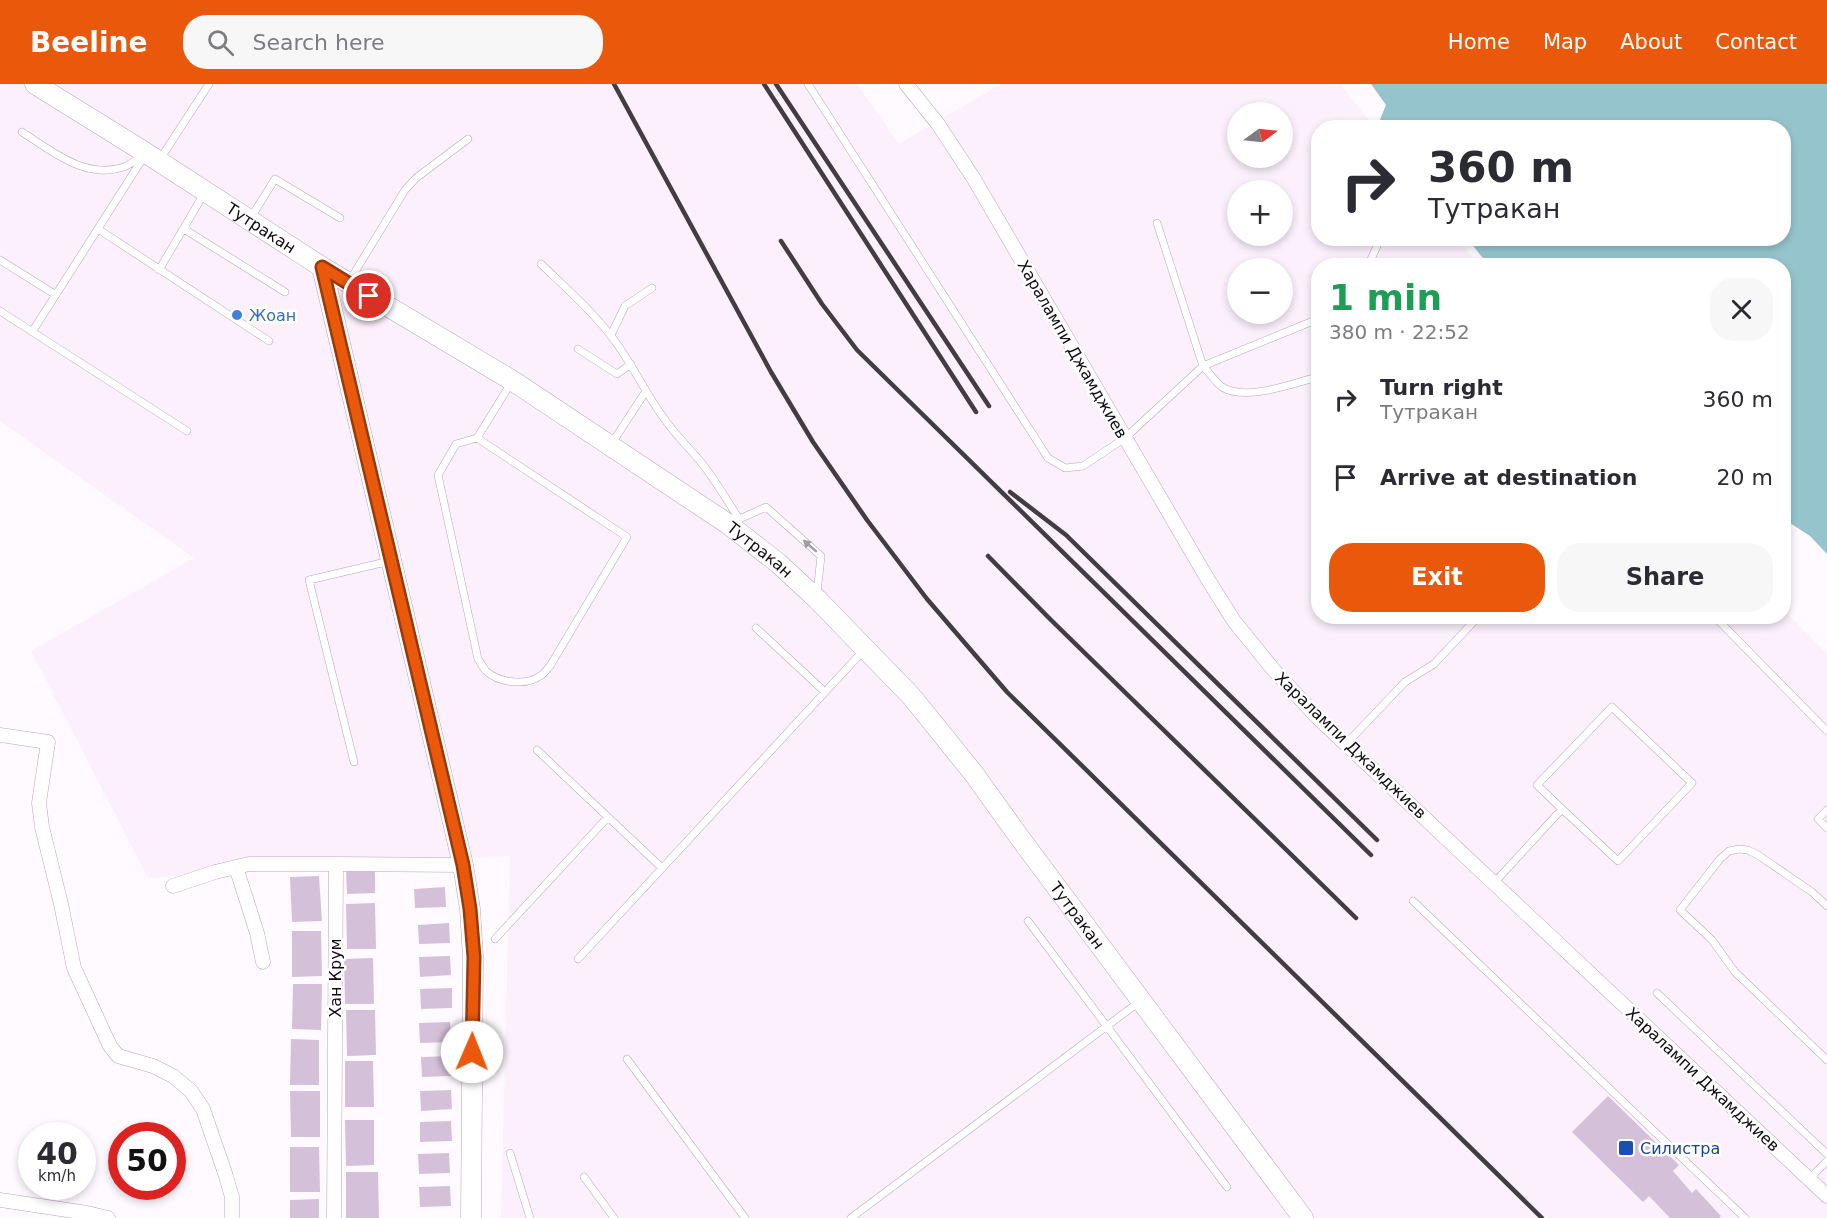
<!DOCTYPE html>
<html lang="en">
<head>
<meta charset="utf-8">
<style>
	body { margin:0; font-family:"DejaVu Sans",sans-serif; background:#f7f7f7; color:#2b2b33; height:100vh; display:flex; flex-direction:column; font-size:22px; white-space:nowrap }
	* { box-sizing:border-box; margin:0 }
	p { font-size:20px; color:#7c7c81 }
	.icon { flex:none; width:33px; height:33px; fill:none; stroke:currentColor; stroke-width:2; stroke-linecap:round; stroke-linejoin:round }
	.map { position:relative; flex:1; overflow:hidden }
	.details { position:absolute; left:1311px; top:174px; width:480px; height:366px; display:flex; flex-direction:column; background:#fff; border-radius:24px; box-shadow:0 3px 9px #0003 }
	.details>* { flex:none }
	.guide { position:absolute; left:1311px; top:36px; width:480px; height:126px; border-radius:24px; box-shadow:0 3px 9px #0003; background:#fff; color:#2b2b33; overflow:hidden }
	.needle { width:39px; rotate:75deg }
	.fabs { position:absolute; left:1227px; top:18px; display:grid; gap:12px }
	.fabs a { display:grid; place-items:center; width:66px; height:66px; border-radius:50%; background:#fff; box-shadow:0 3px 9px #0003; font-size:30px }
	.speed { position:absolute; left:18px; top:1038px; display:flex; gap:12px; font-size:30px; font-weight:700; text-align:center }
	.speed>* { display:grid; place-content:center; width:78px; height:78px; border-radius:50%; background:#fff; box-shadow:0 3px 9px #0003; line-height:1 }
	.speed small { font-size:15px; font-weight:400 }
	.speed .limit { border:9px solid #d22; background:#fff; color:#111 }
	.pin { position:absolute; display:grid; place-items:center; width:51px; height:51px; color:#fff; margin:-26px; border:3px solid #fff; border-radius:50%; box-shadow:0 2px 6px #0007 }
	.me { position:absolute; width:66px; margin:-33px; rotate:1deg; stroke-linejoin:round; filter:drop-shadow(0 0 4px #0008) }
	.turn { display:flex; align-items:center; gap:21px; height:126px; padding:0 18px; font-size:27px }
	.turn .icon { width:78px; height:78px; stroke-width:2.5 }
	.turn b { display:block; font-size:42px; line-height:51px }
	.round { display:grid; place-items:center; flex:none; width:63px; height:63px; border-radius:24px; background:#f7f7f7 }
	.head { display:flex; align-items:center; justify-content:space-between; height:102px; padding:0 18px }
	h1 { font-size:36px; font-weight:800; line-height:45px; color:#1e9e55 }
	.button { display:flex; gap:12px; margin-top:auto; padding:12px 18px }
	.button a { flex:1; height:69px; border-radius:24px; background:#ea580c; color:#fff; font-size:24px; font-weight:800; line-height:69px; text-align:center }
	.button a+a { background:#f7f7f7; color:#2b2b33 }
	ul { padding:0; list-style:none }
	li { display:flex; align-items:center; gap:18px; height:78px; padding:0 18px }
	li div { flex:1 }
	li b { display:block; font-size:22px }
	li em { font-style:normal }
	header { display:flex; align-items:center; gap:36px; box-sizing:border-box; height:84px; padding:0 30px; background:#ea580c; color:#fff }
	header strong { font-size:28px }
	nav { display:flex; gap:33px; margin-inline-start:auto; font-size:21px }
	.search { width:420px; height:54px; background:#f7f7f7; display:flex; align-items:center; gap:15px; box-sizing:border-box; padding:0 21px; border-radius:24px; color:#7c7c81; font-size:22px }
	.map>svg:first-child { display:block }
	.built { fill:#fbf0fc; fill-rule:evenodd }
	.water { fill:#96c4cd }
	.building { fill:#d5c0d9 }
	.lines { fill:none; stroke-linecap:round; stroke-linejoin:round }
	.lane-casing { stroke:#b9a4bc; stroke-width:8 }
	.street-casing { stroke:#b9a4bc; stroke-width:15 }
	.secondary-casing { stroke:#b9a4bc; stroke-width:21 }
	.lane { stroke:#fff; stroke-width:7 }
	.street { stroke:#fff; stroke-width:14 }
	.secondary { stroke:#fff; stroke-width:20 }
	.rail { stroke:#423c43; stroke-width:4.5 }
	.oneway { fill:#9f9da0 }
	.route-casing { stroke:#983908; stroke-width:15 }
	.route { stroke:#ea580c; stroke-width:10 }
	.shop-dot { fill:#3f7fe0; stroke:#fff; stroke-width:2 }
	.transit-dot { fill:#1a4fb4; stroke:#fff; stroke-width:2 }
	.labels { text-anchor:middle; stroke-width:5; stroke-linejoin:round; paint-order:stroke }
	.street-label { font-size:16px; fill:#100911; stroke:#fff }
	.shop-label { font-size:16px; fill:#366cbe; stroke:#fff; text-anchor:start }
	.transit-label { font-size:16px; fill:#164399; stroke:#fff; text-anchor:start }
</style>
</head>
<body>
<header>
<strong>Beeline</strong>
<div class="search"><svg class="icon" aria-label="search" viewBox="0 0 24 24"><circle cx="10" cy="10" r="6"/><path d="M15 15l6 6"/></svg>Search here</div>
<nav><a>Home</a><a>Map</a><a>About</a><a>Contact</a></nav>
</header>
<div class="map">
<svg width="1827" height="1134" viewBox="0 0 1827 1134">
	<rect width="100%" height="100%" fill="#fefaff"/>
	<!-- built -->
	<path class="built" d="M 0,0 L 857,0 L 899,60 L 1001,0 L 1340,0 L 1374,43 L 1318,44 L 1318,154 L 1458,155 L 1479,181 L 1318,182 L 1318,532 L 1784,532 L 1784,526 L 1827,570 L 1827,1134 L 501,1134 L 510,772 L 148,794 L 31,567 L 194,474 L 0,337 ZM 1238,28 L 1282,28 L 1282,74 L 1238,74 ZM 1238,106 L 1282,106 L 1282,152 L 1238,152 ZM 1238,184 L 1282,184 L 1282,230 L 1238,230 Z"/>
	<!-- water -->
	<path class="water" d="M 1371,0 L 1827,0 L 1827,470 L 1810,452 L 1784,435 L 1784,182 L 1488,181 L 1468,155 L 1784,154 L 1784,44 L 1383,43 L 1379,38 L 1386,21 Z"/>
	<!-- building -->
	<path class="building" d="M 375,784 L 375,809 L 347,810 L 346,785 Z
		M 319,792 L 322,837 L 292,838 L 290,793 Z
		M 445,803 L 446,823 L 415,824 L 414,805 Z
		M 375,819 L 376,865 L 347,865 L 346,820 Z
		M 449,839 L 450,859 L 419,860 L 418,841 Z
		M 292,847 L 321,847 L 322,892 L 292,893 Z
		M 450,872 L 451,891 L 420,893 L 419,873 Z
		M 373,874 L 374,920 L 345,920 L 344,875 Z
		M 293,900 L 322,900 L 321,946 L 292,945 Z
		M 452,904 L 452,924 L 421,925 L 420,905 Z
		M 346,926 L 375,926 L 376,971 L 347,972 Z
		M 450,938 L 451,958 L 420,959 L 419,939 Z
		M 291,955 L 319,956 L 319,1001 L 290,1001 Z
		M 452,972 L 452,992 L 422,993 L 421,973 Z
		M 345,977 L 373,977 L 374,1023 L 345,1023 Z
		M 451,1006 L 452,1025 L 421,1027 L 420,1007 Z
		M 290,1007 L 320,1007 L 320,1053 L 291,1053 Z
		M 1608,1012 L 1679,1081 L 1673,1087 L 1692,1109 L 1696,1105 L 1721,1132 L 1719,1134 L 1670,1134 L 1649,1112 L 1643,1118 L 1572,1048 Z
		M 345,1036 L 374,1036 L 374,1081 L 346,1082 Z
		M 451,1037 L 452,1057 L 420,1058 L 420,1038 Z
		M 290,1063 L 319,1063 L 320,1108 L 290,1108 Z
		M 449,1069 L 450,1089 L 419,1090 L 418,1070 Z
		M 346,1088 L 378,1088 L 379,1134 L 346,1134 Z
		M 450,1102 L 451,1122 L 420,1123 L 419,1103 Z
		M 319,1115 L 319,1134 L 290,1134 L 290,1116 Z"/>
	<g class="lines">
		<!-- lane casing -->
		<g class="lane-casing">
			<path id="lane" d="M 808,0 L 1048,374 L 1065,384 L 1083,382 L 1125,354 L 1203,282 L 1157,139
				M 22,48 C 52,67 85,96 124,83 C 131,80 137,75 143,71
				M 161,76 L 164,69 L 209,0
				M 250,135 L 275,95 L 340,134
				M 98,145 L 269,257
				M 184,145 L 285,208
				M 0,176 L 56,211
				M 541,180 C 565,203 591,226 611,252 C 631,277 644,307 663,333 C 674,349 688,363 701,378 C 715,396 727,416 739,435
				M 1368,182 L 1377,162
				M 159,186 L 205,108
				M 350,196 L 405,106 L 416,94 L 468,55
				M 0,227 L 187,347
				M 1318,235 L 1203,282 C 1209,288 1215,298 1222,303 C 1246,318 1293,299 1318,293
				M 32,248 L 145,71
				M 611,251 L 625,222 L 652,204
				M 578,265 L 617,290 L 631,280
				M 477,354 L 456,360 L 438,391 L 478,575 C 481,579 483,584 486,587 C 499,599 526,602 540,592 C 544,590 547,585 550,582 L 627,453 L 477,354 L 511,299
				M 612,359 L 646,307
				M 735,437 L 766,423 L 821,472 L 817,509
				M 1714,532 L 1827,647
				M 756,544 L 825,608
				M 1346,660 L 1405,598 L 1434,580 L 1479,532
				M 537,666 L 662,784
				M 354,678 L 309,496 L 390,477
				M 1827,726 L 1818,735 L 1827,744
				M 1494,799 L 1562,725 L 1537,701 L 1612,623 L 1692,699 L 1618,777 L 1562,725
				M 1413,817 L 1745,1134
				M 1827,822 L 1812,808 L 1758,771 L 1748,766 L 1739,765 L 1729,767 L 1720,775 L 1680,826 L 1712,856 L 1735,888 L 1827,976
				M 1028,837 L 1227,1103
				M 495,855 L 608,733
				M 578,875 L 864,566
				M 1657,909 L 1827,1070
				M 627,975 L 745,1134
				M 510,1069 L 530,1134
				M 584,1093 L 614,1134
				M 1809,1095 L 1827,1077
				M 851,1134 L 1139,918"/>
		</g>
		<!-- street casing -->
		<g class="street-casing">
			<path id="street" d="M 906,0 L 938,40 L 974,95 L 1207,494 L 1234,537 L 1272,584 L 1317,633 L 1827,1112
				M 0,651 L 48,658 L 39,719 L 42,743 L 61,820 L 74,884 L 110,962 L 118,972 L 153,982 L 173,992 L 191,1007 L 203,1025 L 225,1089 L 232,1113 L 232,1134
				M 236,783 L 257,849 L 263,878
				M 173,802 L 215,788 L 249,780 L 336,780
				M 0,1116 L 87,1129 L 108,1134
				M 334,1134 L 336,780 L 463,781"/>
		</g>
		<!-- secondary casing -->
		<g class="secondary-casing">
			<g id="secondary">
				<path id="s1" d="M 35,0 L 146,69 L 322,183 L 513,297 L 728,440 L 778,479 L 817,515 L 912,613 L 974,690 L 1017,750 L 1303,1134"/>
				<path d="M 322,183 L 463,781 L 470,825 L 473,873 L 471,1134"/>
			</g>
		</g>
		<!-- lane -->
		<use href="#lane" class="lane"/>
		<!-- street -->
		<use href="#street" class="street"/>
		<!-- secondary -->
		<use href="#secondary" class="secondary"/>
		<!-- rail -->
		<path class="rail" d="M 614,0 L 771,288 L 813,358 L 867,436 L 927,515 L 1007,608 L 1542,1134
			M 764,0 L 976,328
			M 776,0 L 989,322
			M 781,157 L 822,220 L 857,266 L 1371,771
			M 1010,408 L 1066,451 L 1377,756
			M 988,472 L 1051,536 L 1356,834"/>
	</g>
	<!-- one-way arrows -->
	<defs><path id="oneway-solid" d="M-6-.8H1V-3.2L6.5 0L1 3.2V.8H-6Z" transform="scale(1.5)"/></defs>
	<use class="oneway" href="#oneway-solid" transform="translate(810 462) rotate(-139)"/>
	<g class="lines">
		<!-- route casing -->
		<g class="route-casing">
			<path id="route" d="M 369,212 L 322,183 L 463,781 L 470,825 L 474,873 L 472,968"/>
		</g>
		<!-- route -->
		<use href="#route" class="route"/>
	</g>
	<!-- markers -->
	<circle class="shop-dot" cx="237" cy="231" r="6"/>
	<rect class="transit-dot" x="1618" y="1056" width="16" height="16" rx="3"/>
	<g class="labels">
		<!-- street labels -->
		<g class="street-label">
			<text dy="6" stroke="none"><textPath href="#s1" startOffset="268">Тутракан</textPath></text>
			<text transform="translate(1073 265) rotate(60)" y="6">Харалампи Джамджиев</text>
			<text dy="6" stroke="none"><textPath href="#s1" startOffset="862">Тутракан</textPath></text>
			<text transform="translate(1351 661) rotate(44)" y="6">Харалампи Джамджиев</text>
			<text dy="6" stroke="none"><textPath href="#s1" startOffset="1348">Тутракан</textPath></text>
			<text transform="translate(335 894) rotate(-90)" y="6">Хан Крум</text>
			<text transform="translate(1703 995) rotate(43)" y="6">Харалампи Джамджиев</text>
		</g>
		<!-- shop labels -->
		<g class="shop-label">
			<text x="249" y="237">Жоан</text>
		</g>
		<!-- transit labels -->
		<g class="transit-label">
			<text x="1640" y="1070">Силистра</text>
		</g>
	</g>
</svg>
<div class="fabs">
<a><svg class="needle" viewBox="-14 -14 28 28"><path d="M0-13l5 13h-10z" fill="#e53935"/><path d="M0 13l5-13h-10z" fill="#7c7c81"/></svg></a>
<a>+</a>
<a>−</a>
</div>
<div class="speed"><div>40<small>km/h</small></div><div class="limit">50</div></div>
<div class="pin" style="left:369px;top:212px;background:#d93025"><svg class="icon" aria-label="arrive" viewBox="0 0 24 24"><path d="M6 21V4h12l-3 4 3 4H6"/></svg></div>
<svg class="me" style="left:472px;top:968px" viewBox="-20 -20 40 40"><circle r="19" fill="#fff"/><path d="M0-13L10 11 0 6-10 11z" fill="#ea580c"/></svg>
<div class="guide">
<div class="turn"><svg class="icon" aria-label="right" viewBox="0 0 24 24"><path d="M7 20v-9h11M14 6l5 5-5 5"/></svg><div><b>360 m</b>Тутракан</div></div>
</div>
<section class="details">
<div class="head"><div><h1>1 min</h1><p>380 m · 22:52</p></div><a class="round"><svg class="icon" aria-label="close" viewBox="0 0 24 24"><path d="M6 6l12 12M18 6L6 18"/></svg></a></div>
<ul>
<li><svg class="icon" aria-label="right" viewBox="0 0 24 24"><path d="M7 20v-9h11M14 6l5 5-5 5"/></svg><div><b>Turn right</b><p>Тутракан</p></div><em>360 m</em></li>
<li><svg class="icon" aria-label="arrive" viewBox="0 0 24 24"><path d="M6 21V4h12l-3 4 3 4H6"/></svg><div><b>Arrive at destination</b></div><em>20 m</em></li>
</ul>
<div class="button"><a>Exit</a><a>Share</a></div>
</section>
</div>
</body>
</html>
